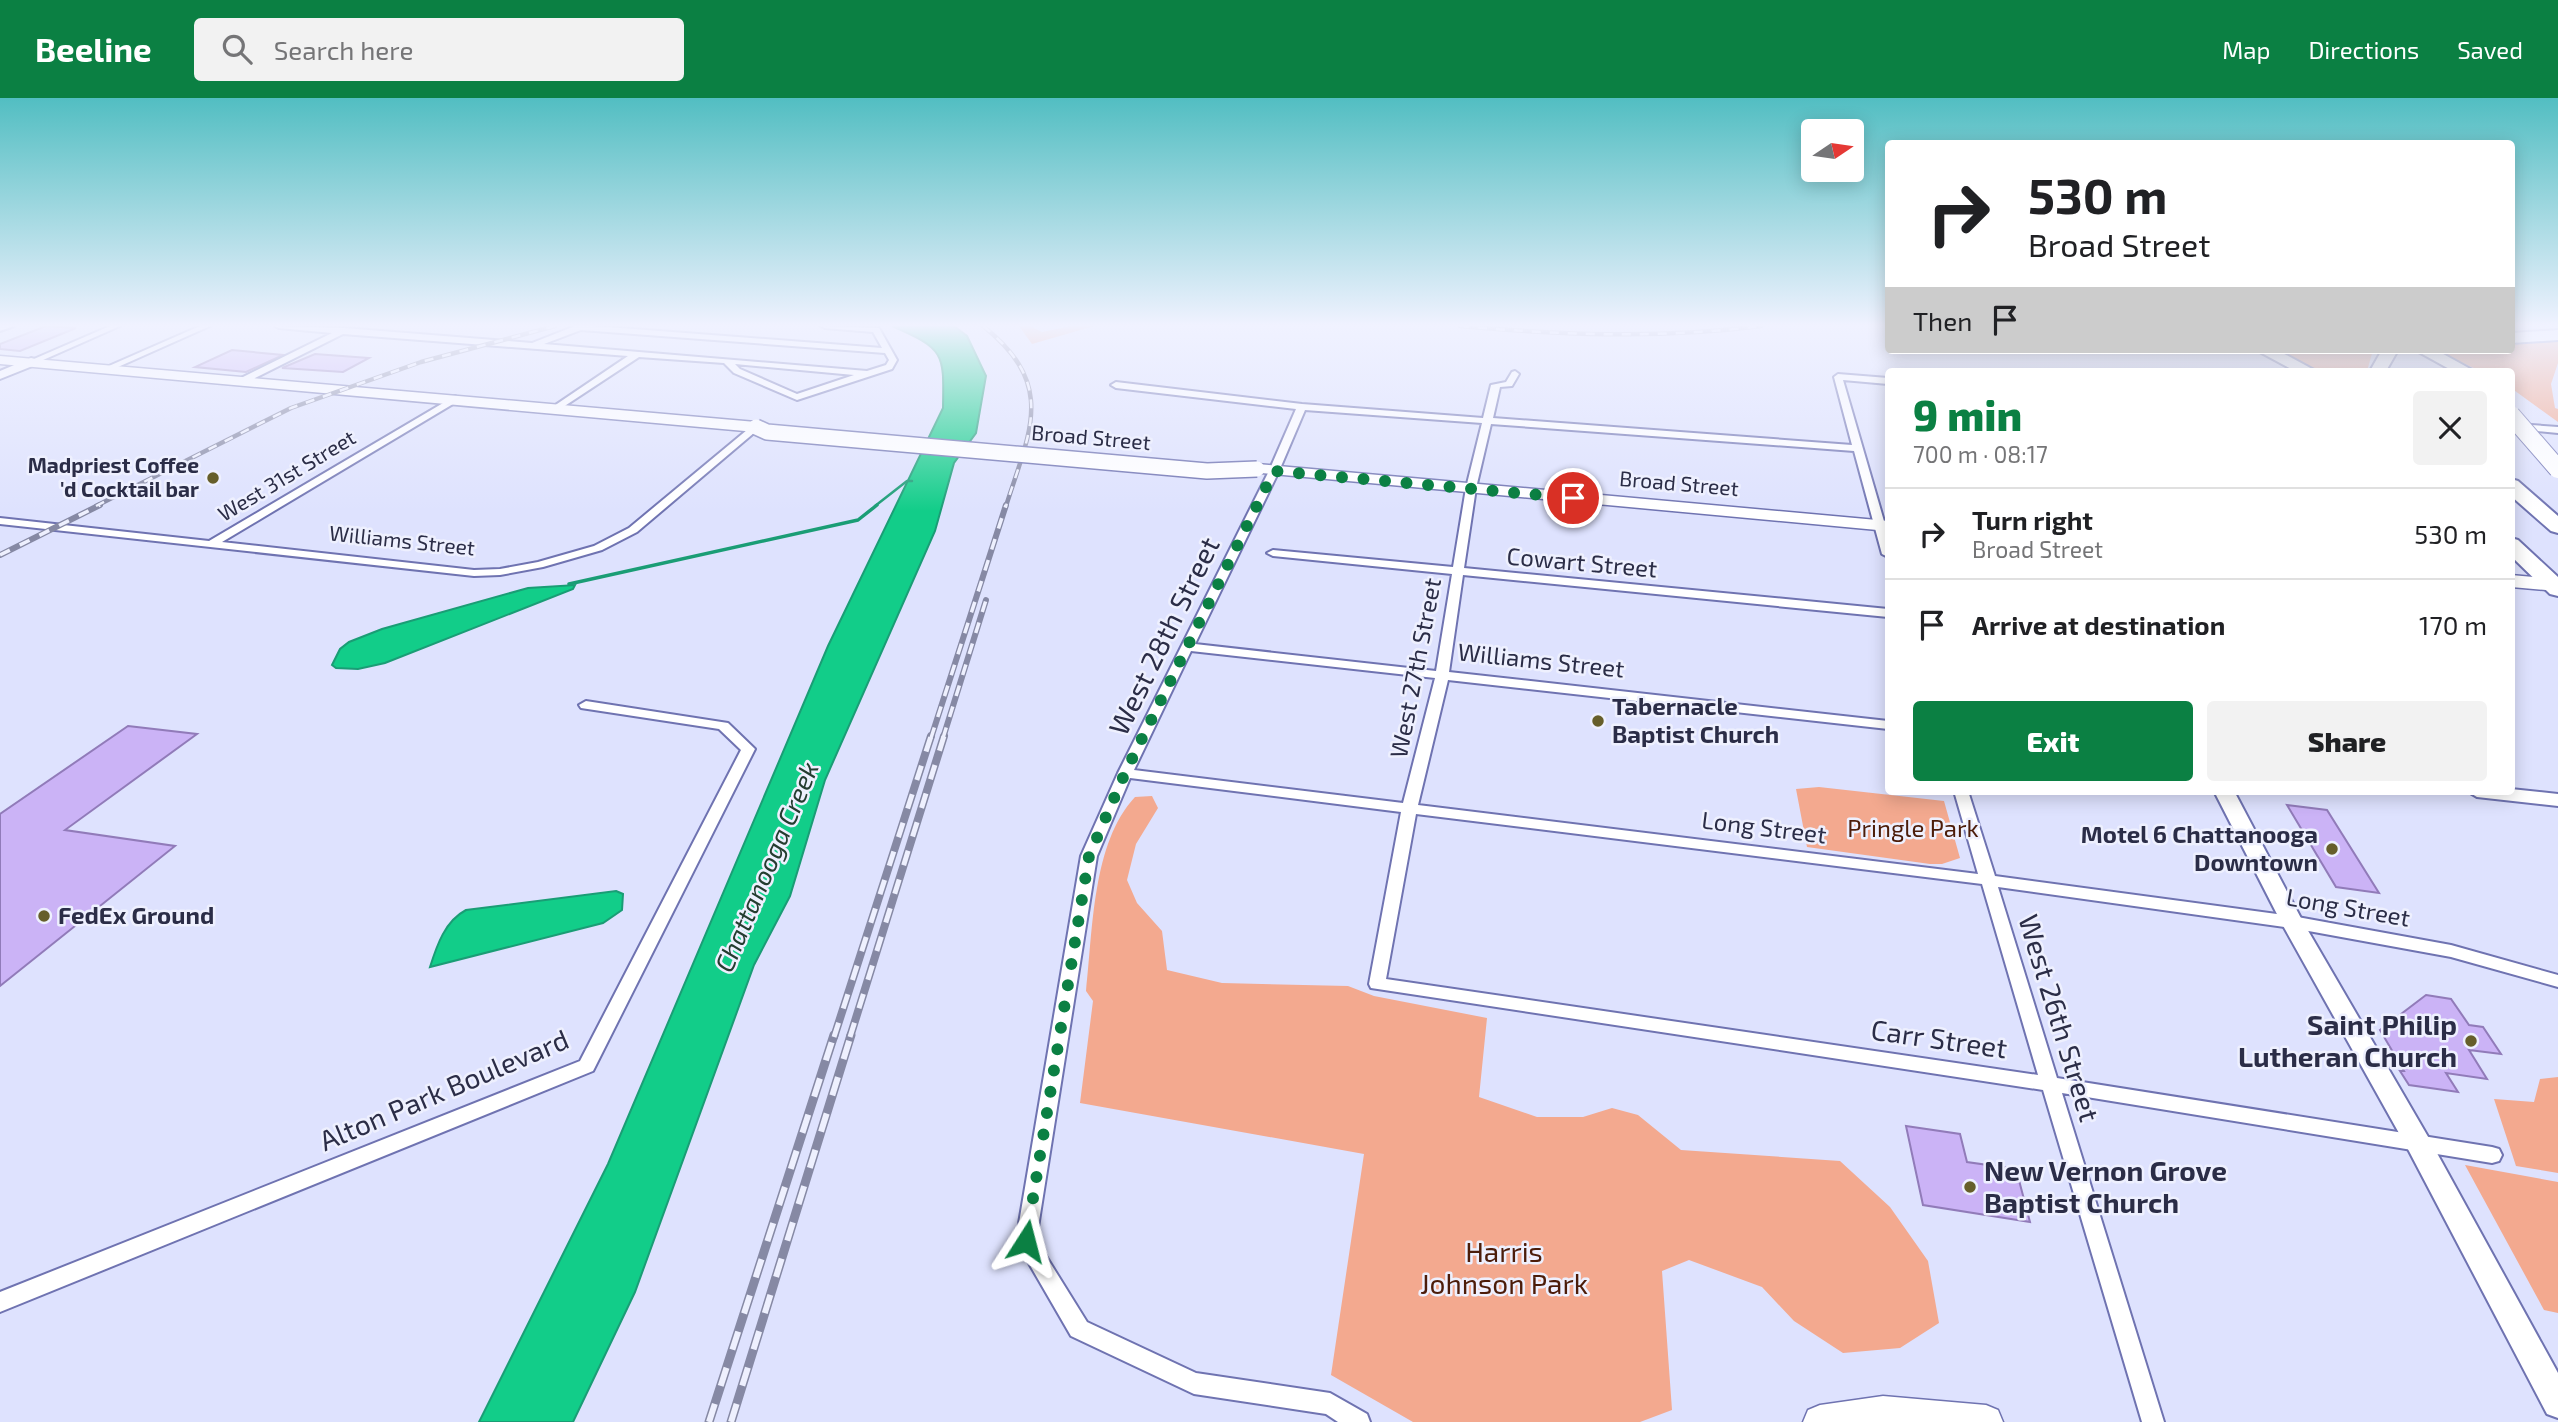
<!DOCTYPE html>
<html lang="en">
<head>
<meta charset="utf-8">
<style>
	body { margin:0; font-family:"Exo 2",sans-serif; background:#f2f2f2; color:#202124; height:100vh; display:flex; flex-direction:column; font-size:26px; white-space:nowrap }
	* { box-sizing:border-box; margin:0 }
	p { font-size:23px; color:#757577 }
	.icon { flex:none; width:38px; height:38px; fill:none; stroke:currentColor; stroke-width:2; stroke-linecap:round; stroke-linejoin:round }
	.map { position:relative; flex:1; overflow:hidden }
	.side { position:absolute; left:1885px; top:270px; width:630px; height:427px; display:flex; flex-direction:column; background:#fff; border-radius:7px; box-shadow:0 4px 18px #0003 }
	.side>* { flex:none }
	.hud { position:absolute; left:1885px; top:42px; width:630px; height:214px; border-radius:7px; box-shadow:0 4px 18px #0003; background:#fff; color:#202124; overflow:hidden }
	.needle { width:46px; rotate:77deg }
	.buttons { position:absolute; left:1801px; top:21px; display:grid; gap:14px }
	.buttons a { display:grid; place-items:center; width:63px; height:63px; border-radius:7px; background:#fff; box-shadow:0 4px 18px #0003; font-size:35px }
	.pin { position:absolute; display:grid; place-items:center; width:60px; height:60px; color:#fff; margin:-30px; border:4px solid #fff; border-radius:50%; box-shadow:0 2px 7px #0007 }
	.me { position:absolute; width:77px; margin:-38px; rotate:9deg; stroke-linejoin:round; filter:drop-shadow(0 0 5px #0008) }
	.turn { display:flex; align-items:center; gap:24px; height:147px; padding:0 28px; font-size:32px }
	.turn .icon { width:91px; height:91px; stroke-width:2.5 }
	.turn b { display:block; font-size:49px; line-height:60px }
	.then { display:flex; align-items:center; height:66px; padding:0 28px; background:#0003; gap:14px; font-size:26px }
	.round { display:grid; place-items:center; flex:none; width:74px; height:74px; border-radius:7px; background:#f2f2f2 }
	.headline { display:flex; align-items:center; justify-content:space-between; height:119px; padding:0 28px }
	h1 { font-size:42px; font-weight:800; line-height:52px; color:#0b8043 }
	.action { display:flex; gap:14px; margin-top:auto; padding:14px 28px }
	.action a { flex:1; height:80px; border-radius:7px; background:#0b8043; color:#fff; font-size:28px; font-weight:800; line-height:80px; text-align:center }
	.action a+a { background:#f2f2f2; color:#202124 }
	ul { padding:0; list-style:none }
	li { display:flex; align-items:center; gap:21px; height:91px; padding:0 28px; border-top:2px solid #e0e0e0 }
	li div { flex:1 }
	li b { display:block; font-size:26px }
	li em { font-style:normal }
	header { display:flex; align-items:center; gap:42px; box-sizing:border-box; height:98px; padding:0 35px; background:#0b8043; color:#fff }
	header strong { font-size:33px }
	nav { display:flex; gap:38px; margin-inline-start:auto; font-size:24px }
	.search { width:490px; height:63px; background:#f2f2f2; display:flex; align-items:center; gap:18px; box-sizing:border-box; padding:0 24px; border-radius:7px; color:#757577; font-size:26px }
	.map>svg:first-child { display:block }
	.green { fill:#f3a98f }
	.water { fill:#12cd89; stroke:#1a9d75; stroke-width:2 }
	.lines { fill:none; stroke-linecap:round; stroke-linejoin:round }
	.stream-far1 { stroke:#1a9d75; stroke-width:2.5 }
	.stream { stroke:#1a9d75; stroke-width:3.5 }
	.building { fill:#cbb3f6; stroke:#917bb9; stroke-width:2 }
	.minor-casing { stroke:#6f73b1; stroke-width:4 }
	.tertiary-casing { stroke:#6f73b1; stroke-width:4 }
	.secondary-casing { stroke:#6f73b1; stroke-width:3 }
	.primary-casing { stroke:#6f73b1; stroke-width:3 }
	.motorway-casing { stroke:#6f73b1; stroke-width:4 }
	.minor { fill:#fff; fill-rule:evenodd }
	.tertiary { fill:#fff; fill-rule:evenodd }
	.secondary { fill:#fff; fill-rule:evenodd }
	.primary { fill:#fff; fill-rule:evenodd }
	.motorway { fill:#fff; fill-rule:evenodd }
	.rail-far3-casing { stroke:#8689a4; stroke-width:4.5 }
	.rail-far2-casing { stroke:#8689a4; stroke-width:6 }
	.rail-far1-casing { stroke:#8689a4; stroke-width:8 }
	.rail-casing { stroke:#8689a4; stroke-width:9 }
	.rail-far3 { stroke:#eef0fe; stroke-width:2.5; stroke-dasharray:9; stroke-linecap:butt }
	.rail-far2 { stroke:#eef0fe; stroke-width:3.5; stroke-dasharray:11; stroke-linecap:butt }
	.rail-far1 { stroke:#eef0fe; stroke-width:5; stroke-dasharray:15; stroke-linecap:butt }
	.rail { stroke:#eef0fe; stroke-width:6; stroke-dasharray:19; stroke-linecap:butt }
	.primary-bridge-casing { stroke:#6f73b1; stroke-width:18; stroke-linecap:butt }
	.motorway-bridge-casing { stroke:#6f73b1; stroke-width:20; stroke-linecap:butt }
	.primary-bridge { stroke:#fff; stroke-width:15 }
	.motorway-bridge { stroke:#fff; stroke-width:18 }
	.route { stroke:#0b8043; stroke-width:12; stroke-dasharray:0 21.6 }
	.poi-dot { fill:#665e2a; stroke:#eef0fe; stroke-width:2.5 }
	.labels { text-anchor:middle; stroke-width:5; stroke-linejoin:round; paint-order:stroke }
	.far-street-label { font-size:21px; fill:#2b2d47; stroke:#eef0fe }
	.far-poi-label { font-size:21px; font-weight:bold; fill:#2b2d47; stroke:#eef0fe; text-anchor:end }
	.street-label { font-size:24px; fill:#2b2d47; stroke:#eef0fe }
	.poi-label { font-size:24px; font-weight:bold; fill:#2b2d47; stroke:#eef0fe; text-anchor:start }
	.park-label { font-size:24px; fill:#4c1c09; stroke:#eef0fe }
	.water-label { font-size:26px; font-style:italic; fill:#243d30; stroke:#eef0fe }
	.near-street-label { font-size:28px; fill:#2b2d47; stroke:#eef0fe }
	.near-poi-label { font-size:28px; font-weight:bold; fill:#2b2d47; stroke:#eef0fe; text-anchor:end }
	.near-park-label { font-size:28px; fill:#4c1c09; stroke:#eef0fe }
</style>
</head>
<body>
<header>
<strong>Beeline</strong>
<div class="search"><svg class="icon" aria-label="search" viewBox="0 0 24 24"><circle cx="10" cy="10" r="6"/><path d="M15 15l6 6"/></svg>Search here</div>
<nav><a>Map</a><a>Directions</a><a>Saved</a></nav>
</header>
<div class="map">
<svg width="2558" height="1324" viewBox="0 0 2558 1324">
	<rect width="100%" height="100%" fill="#dee2fe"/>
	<!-- green -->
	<path class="green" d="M 1019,228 L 1030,228 L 1042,234 L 1071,228 L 1094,228 L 1032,246 Z
		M 2558,240 L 2558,265 L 2551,286 L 2555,310 L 2558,311 L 2558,324 L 2511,290 L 2511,273 L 2480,273 L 2436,252 L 2511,252 L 2511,243 Z
		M 2272,252 L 2373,252 L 2367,273 L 2314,273 Z
		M 1819,689 L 1944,703 L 1960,760 L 1942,766 L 1930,766 L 1807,749 L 1796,691 Z
		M 1152,698 L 1158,710 L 1136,746 L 1127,782 L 1137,805 L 1162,833 L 1167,872 L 1222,885 L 1348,888 L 1374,898 L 1487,920 L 1479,999 L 1537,1019 L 1583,1019 L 1612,1010 L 1638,1017 L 1681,1052 L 1840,1063 L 1890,1109 L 1928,1163 L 1939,1225 L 1900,1250 L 1843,1255 L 1794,1223 L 1762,1189 L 1689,1162 L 1662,1173 L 1672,1312 L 1640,1324 L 1413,1324 L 1331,1277 L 1364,1056 L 1080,1005 L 1093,903 L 1086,893 C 1093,832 1092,745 1135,699 Z
		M 2558,979 L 2558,1075 L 2516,1068 L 2494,1001 L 2534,1004 L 2540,981 Z
		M 2465,1067 L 2558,1084 L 2558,1215 L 2544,1212 Z"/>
	<!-- water -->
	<path class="water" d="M 892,228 L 954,228 L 967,238 L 986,278 L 976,335 L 954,365 L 935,433 L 825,682 L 790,798 L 754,867 L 635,1194 L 573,1324 L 479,1324 L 608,1066 L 828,548 L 943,310 C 944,255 945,251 892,228 Z
		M 575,487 L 573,491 L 385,565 L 358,571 L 336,570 L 332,567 L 340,551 L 349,544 L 382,531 L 528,490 Z
		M 616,793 L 623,796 L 622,812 L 603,825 L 430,869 C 437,847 445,823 466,812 Z"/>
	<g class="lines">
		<!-- stream-far1 -->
		<path class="stream-far1" d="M 875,408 L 907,383 L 912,383"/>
		<!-- stream -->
		<path class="stream" d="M 569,486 L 858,422 L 877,407"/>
	</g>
	<!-- building -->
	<path class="building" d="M 46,228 L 76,230 L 20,253 L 0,251 L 0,246 Z
		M 232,252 L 283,257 L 246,274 L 195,269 Z
		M 315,256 L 369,260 L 343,274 L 282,270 Z
		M 128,628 L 197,636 L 65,732 L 175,748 L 0,888 L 0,716 Z
		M 2287,707 L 2327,712 L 2379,795 L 2336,789 Z
		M 2426,897 L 2451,901 L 2469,927 L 2483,929 L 2501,956 L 2469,952 L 2487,981 L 2446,975 L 2458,994 L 2409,987 L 2400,973 L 2404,973 L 2380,932 Z
		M 1906,1028 L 1960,1036 L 1967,1064 L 2016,1071 L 2030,1124 L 1923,1107 Z"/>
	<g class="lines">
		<!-- minor casing -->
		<g class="minor-casing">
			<path id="minor" d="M 0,228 L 14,228 L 0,233 Z
				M 110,228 L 120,228 L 34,266 L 27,264 Z
				M 200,228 L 210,228 L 109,273 L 102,271 Z
				M 275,228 L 344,230 L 532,245 L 575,228 L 594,228 L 882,250 L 873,234 L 825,230 L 821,228 L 879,230 L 897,262 L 892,271 L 797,302 L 734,275 L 724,265 L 639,259 L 557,313 L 554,312 L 554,308 L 628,258 L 343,236 L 245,285 L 239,285 L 239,281 L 332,235 L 279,230 ZM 581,232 L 885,255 L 889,262 L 886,267 L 867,273 L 544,246 ZM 735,266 L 854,277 L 797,296 L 740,271 Z
				M 1515,273 L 1519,276 L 1512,288 L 1500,289 L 1493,320 L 1852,347 L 1834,279 L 1838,276 L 1888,280 L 1888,286 L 1843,282 L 1888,437 L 1888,459 L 1882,456 L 1854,353 L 1491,326 L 1476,390 L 1464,470 L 1888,511 L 1888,519 L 1463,477 L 1449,574 L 1888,623 L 1888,631 L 1448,582 L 1418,707 L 1978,776 L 1954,693 L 1968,693 L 1995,778 L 2292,818 L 2451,847 L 2558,877 L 2558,889 L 2451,859 L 2292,830 L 1998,789 L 2057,980 L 2492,1049 L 2499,1051 L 2502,1057 L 2499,1063 L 2492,1065 L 2062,995 L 2164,1324 L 2142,1324 L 2043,992 L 1371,890 L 1369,886 L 1401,714 L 1130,680 L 1097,758 L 1036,1142 L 1087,1224 L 1196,1275 L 1330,1295 L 1367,1316 L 1370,1324 L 1338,1324 L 1326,1316 L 1194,1296 L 1071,1238 L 1016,1143 L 1081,758 L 1118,675 L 1269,373 L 1296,311 L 1116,290 L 1111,287 L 1116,284 L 1302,306 L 1483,320 L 1491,287 L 1506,284 L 1512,274 ZM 1305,312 L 1482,325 L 1466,390 L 1453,469 L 1273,452 L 1267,455 L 1273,458 L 1452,476 L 1436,573 L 1195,546 L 1279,373 ZM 1191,553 L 1435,580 L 1403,705 L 1134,672 ZM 1416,716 L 1982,786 L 2038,977 L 1386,881 Z
				M 455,298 L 460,301 L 458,303 L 222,444 L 474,472 L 500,471 L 538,464 L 594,448 L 629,430 L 753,327 L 761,329 L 637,434 L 602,452 L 543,469 L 500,477 L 474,478 L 0,426 L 0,420 L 209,443 Z
				M 2518,326 L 2558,329 L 2558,335 L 2515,331 L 2513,329 Z
				M 586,603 L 728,625 L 755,651 L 593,973 L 0,1214 L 0,1194 L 580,963 L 741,652 L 719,631 L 581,610 L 579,607 Z"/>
		</g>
		<!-- tertiary casing -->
		<g class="tertiary-casing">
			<path id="tertiary" d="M 31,260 L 35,261 L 35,267 L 0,281 L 0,273 Z
				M 2511,691 L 2558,696 L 2558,708 L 2477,699 L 2467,693 Z
				M 2214,693 L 2234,693 L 2303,824 L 2427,1037 L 2558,1275 L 2558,1320 L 2547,1316 L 2409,1053 L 2281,824 Z"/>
		</g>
		<!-- secondary casing -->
		<g class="secondary-casing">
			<path id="secondary" d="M 1883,1298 L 1986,1307 L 1998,1312 L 2003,1324 L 1803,1324 L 1808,1312 L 1820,1307 Z"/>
		</g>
		<!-- primary casing -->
		<g class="primary-casing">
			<path id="primary" d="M 0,258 L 756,324 L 764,329 L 756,334 L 0,266 Z
				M 1257,366 L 1888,423 L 1888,433 L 1251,374 L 1249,371 Z
				M 2511,477 L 2558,481 L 2558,493 L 2511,489 Z"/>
		</g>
		<!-- motorway casing -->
		<g class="motorway-casing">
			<path id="motorway" d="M 2558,232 L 2558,242 L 2511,245 L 2511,235 Z
				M 2256,252 L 2277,252 L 2316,273 L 2295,273 Z
				M 2382,252 L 2398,252 L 2386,273 L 2370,273 Z
				M 2415,252 L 2436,252 L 2474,273 L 2453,273 Z
				M 2511,381 L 2518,383 L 2558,418 L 2558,435 L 2551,433 L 2511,398 Z
				M 2511,440 L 2518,442 L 2558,479 L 2558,498 L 2550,496 L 2511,458 Z"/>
		</g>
		<!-- minor -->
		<use href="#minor" class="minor"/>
		<!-- tertiary -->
		<use href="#tertiary" class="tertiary"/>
		<!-- secondary -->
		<use href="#secondary" class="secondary"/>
		<!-- primary -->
		<use href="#primary" class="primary"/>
		<!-- motorway -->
		<use href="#motorway" class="motorway"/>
		<!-- rail-far3 casing -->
		<g class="rail-far3-casing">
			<path id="rail-far3" d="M 983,228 C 1057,287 1030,332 1006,408
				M 1460,228 C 1561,237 1660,241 1761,228
				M 96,408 L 291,310 L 421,264 L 555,228"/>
		</g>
		<!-- rail-far2 casing -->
		<g class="rail-far2-casing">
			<path id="rail-far2" d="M 0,457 L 100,407
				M 931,640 L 1006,407
				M 943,640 L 986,502"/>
		</g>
		<!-- rail-far1 casing -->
		<g class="rail-far1-casing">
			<path id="rail-far1" d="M 834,939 L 931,638
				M 850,939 L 944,638"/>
		</g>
		<!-- rail casing -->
		<g class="rail-casing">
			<path id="rail" d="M 709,1324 L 834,937
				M 731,1324 L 851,937"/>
		</g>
		<!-- rail-far3 -->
		<use href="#rail-far3" class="rail-far3"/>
		<!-- rail-far2 -->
		<use href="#rail-far2" class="rail-far2"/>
		<!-- rail-far1 -->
		<use href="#rail-far1" class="rail-far1"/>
		<!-- rail -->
		<use href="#rail" class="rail"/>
		<!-- primary-bridge casing -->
		<g class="primary-bridge-casing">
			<path id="primary-bridge" d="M 756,329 L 767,334 L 1207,373 L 1257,371"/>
		</g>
		<!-- motorway-bridge casing -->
		<g class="motorway-bridge-casing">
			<path id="motorway-bridge" d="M 2511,317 L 2558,371"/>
		</g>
		<!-- primary-bridge -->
		<use href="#primary-bridge" class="primary-bridge"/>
		<!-- motorway-bridge -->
		<use href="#motorway-bridge" class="motorway-bridge"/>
	</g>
	<!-- sky -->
	<linearGradient id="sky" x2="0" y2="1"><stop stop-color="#52bec2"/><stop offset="0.55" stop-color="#f0f2ff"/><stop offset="1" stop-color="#f0f2ff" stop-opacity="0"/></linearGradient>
	<rect width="2558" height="413" fill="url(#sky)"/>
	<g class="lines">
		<!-- route -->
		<path class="route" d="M 1026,1143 L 1089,758 L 1125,675 L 1274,373 L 1573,400"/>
	</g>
	<!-- markers -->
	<g class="poi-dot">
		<circle cx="213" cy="380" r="7"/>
		<circle cx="1598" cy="623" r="7"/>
		<circle cx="2332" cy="751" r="7"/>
		<circle cx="44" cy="818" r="7"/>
		<circle cx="2471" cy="943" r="7"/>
		<circle cx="1970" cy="1089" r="7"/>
	</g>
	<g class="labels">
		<!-- far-street labels -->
		<g class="far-street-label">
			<text transform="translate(1091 340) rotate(5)" y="7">Broad Street</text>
			<text transform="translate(287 378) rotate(-31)" y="7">West 31st Street</text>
			<text transform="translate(1679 386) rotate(5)" y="7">Broad Street</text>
			<text transform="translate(402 443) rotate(6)" y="7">Williams Street</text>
		</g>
		<!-- far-poi labels -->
		<g class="far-poi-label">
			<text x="199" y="375">Madpriest Coffee<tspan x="199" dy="24">'d Cocktail bar</tspan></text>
		</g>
		<!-- street labels -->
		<g class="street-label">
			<text transform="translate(1582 465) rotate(5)" y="8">Cowart Street</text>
			<text transform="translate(1541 563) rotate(6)" y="8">Williams Street</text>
			<text transform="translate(1416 570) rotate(-79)" y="8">West 27th Street</text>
			<text transform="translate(1764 730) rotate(7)" y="8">Long Street</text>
			<text transform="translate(2348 810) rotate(10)" y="8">Long Street</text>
		</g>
		<!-- poi labels -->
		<g class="poi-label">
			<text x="1612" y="617">Tabernacle<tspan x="1612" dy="28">Baptist Church</tspan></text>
			<text x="2318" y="745" text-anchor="end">Motel 6 Chattanooga<tspan x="2318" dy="28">Downtown</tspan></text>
			<text x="58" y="826">FedEx Ground</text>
		</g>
		<!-- park labels -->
		<g class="park-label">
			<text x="1913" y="739">Pringle Park</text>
		</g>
		<!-- water labels -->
		<g class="water-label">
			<text transform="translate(767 769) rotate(-67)" y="9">Chattanooga Creek</text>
		</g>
		<!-- near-street labels -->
		<g class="near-street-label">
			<text transform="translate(1164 538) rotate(-64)" y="10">West 28th Street</text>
			<text transform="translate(2059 920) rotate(73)" y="10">West 26th Street</text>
			<text transform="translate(1939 941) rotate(8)" y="10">Carr Street</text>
			<text transform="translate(444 992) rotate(-23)" y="10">Alton Park Boulevard</text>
		</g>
		<!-- near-poi labels -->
		<g class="near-poi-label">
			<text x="2457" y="937">Saint Philip<tspan x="2457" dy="32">Lutheran Church</tspan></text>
			<text x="1984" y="1083" text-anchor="start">New Vernon Grove<tspan x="1984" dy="32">Baptist Church</tspan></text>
		</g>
		<!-- near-park labels -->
		<g class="near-park-label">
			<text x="1504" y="1164">Harris<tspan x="1504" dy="32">Johnson Park</tspan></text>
		</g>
	</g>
</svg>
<div class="buttons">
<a><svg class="needle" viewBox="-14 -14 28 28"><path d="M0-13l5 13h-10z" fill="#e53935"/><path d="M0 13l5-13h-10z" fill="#757577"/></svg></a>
</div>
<div class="pin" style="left:1573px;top:400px;background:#d93025"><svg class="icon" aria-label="arrive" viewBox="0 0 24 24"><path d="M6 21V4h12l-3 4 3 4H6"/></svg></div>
<svg class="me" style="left:1026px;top:1143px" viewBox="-20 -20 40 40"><path d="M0-17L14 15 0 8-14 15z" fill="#0b8043" stroke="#fff" stroke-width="4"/></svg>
<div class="hud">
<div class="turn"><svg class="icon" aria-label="right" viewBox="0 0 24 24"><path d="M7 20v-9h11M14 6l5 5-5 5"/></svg><div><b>530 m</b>Broad Street</div></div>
<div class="then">Then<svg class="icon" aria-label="arrive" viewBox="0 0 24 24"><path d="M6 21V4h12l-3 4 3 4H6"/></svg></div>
</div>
<section class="side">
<div class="headline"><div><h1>9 min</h1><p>700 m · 08:17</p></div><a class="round"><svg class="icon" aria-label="close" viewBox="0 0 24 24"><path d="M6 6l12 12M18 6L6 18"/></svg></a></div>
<ul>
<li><svg class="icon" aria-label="right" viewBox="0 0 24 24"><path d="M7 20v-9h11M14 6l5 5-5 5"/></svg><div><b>Turn right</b><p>Broad Street</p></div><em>530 m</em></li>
<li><svg class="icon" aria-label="arrive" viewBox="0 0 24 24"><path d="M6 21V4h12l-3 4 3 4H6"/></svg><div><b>Arrive at destination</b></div><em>170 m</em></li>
</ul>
<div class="action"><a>Exit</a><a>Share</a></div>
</section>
</div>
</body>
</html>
